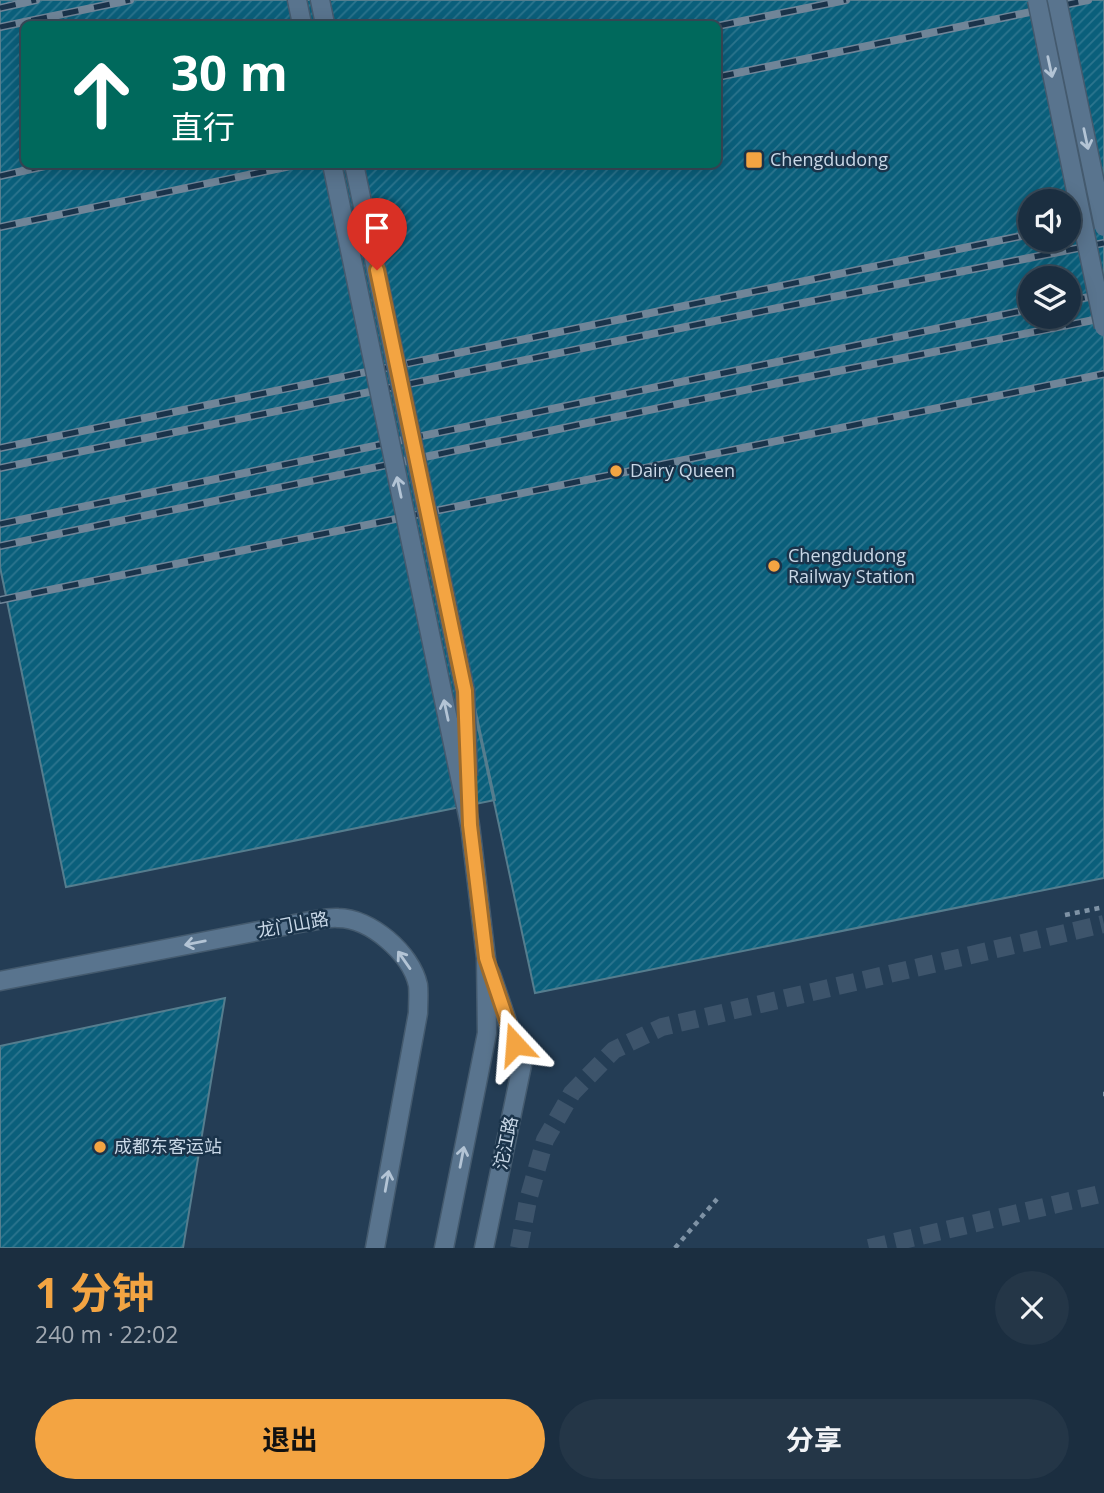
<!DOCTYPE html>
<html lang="zh">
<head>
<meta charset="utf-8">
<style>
	body { margin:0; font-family:"Open Sans","Noto Sans SC",sans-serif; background:#243647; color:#f1f3f6; height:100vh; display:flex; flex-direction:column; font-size:26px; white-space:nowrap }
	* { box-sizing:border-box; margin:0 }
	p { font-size:23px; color:#a0a8b1 }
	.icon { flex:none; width:38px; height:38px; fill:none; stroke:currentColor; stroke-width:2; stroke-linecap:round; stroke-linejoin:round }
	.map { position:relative; height:1248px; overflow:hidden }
	.sheet { display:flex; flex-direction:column; background:#1b2e40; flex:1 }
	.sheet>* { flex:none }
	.top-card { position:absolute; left:21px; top:21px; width:700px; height:147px; border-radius:10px; box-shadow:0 4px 18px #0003,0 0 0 2px #394a59; background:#00695c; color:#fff; overflow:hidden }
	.tools { position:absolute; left:1018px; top:189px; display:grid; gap:14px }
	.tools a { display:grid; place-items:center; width:63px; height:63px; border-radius:50%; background:#1b2e40; box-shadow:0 4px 18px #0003,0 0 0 2px #394a59; font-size:35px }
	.pin { position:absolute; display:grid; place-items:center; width:60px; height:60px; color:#fff; margin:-72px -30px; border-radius:50% 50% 50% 0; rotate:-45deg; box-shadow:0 0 7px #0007 }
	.pin .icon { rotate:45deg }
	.me { position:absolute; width:77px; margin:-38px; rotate:341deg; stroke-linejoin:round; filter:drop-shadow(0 0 5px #0008) }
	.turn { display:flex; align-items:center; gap:24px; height:147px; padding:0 35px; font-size:32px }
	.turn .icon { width:91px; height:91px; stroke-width:2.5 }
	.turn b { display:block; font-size:49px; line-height:60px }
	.round { display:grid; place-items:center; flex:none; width:74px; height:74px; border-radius:37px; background:#243647 }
	.overview { display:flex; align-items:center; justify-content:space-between; height:119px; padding:0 35px }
	h1 { font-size:42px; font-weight:700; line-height:52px; color:#f3a442 }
	.primary-button { display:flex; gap:14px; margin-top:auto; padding:14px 35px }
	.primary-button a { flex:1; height:80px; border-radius:42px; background:#f3a442; color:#111; font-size:28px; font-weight:700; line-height:80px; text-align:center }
	.primary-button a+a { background:#243647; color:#f1f3f6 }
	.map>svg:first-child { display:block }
	.building { fill:url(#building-hatch); stroke:#557d8e; stroke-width:2; fill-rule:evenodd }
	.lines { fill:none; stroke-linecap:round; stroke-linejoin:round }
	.minor-tunnel { stroke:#3d546b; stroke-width:18; stroke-dasharray:18 9; stroke-linecap:butt }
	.minor-casing { stroke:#445a6e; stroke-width:21 }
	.path { stroke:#7e92a5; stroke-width:4.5; stroke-dasharray:5 5; stroke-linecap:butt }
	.minor { stroke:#59748e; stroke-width:18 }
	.rail-casing { stroke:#708598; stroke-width:8 }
	.rail { stroke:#1a334a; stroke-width:5; stroke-dasharray:16; stroke-linecap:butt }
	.minor-bridge-casing { stroke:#445a6e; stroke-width:21; stroke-linecap:butt }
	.minor-bridge { stroke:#59748e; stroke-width:18 }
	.oneway { stroke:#b3c4d5 }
	.route-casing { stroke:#9e6b2b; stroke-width:18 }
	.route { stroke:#f3a442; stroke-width:12 }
	.poi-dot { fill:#f3a442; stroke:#1a334a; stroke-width:2.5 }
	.labels { text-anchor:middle; stroke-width:5; stroke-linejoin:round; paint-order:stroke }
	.poi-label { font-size:18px; fill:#c9d8e7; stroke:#1a334a; text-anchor:start }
	.street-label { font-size:18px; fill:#c9d8e7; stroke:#1a334a }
</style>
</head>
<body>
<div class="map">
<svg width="1104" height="1248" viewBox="0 0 1104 1248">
	<defs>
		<pattern id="building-hatch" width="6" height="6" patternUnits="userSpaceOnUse" patternTransform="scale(1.75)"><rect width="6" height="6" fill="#0a5f7b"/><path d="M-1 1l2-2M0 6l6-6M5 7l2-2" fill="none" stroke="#2c758e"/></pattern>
	</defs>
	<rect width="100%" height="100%" fill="#243d55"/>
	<!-- building -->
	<path class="building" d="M 0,0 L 321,0 L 326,24 L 24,24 L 24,164 L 357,164 L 495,800 L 66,887 L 0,567 Z
		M 321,0 L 1037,0 L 1104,332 L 1104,878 L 535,993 L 357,164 L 718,164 L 718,24 L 326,24 ZM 1031,201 L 1069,201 L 1069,240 L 1031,240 ZM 1031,278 L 1069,278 L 1069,317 L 1031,317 Z
		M 1037,0 L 1104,0 L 1104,332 Z
		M 225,998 L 183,1248 L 0,1248 L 0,1046 Z"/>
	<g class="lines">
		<!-- minor-tunnel -->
		<path class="minor-tunnel" d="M 519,1248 L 528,1200 L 545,1140 L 572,1093 L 614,1050 L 662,1027 L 1104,924
			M 869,1248 L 1104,1193"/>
		<!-- minor casing -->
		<g class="minor-casing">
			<path id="minor" d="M 297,0 L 302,24
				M 320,0 L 325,24
				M 0,981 L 305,922 C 315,921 327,917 338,918 C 370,918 411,953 418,985 C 419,993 418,1004 418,1013 L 375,1248
				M 444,1248 L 487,1033 L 486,958 L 470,825
				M 484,1248 L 522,1065 L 491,974"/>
		</g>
		<!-- path -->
		<path class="path" d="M 1065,915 L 1104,907
			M 1103,1094 L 1104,1094
			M 675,1248 L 717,1199"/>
		<!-- minor -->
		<use href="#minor" class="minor"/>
		<!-- rail casing -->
		<g class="rail-casing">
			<path id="rail" d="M 0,8 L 36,0
				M 718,26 L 846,0
				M 0,27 L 130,0
				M 718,77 L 1088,0
				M 0,176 L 54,164
				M 1069,226 L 1104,219
				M 0,227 L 300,164
				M 1069,301 L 1104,294
				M 0,448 L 1031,234
				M 0,468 L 773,309 L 1104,243
				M 0,524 L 1031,309
				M 0,546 L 788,381 L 1104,318
				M 0,600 L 1104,374"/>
		</g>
		<!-- rail -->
		<use href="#rail" class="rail"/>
		<!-- minor-bridge casing -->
		<g class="minor-bridge-casing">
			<path id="minor-bridge" d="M 1037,0 L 1104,327
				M 1057,0 L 1104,227
				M 332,164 L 470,825
				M 354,164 L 465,691 L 468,776"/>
		</g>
		<!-- minor-bridge -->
		<use href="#minor-bridge" class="minor-bridge"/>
	</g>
	<!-- one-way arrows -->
	<defs><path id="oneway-shaft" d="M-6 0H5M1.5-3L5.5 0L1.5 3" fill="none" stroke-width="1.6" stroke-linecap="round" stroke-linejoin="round" transform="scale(1.75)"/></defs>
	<g class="oneway">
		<use href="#oneway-shaft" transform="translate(1050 67) rotate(78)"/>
		<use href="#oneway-shaft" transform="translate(1086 139) rotate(78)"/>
		<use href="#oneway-shaft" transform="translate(399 487) rotate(-102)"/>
		<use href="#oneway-shaft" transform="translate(446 710) rotate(-102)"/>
		<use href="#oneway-shaft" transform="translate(195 943) rotate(169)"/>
		<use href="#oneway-shaft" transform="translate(404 960) rotate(-125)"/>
		<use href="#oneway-shaft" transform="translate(462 1157) rotate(-79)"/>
		<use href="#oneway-shaft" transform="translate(387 1181) rotate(-80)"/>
	</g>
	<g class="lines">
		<!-- route casing -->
		<g class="route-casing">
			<path id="route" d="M 377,270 L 465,691 L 470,825 L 486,958 L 515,1044"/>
		</g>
		<!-- route -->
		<use href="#route" class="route"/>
	</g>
	<!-- markers -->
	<g class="poi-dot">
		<rect x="745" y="151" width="18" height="18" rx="3.5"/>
		<circle cx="616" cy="471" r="7"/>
		<circle cx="774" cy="566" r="7"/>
		<circle cx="100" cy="1147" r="7"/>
	</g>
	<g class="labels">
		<!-- poi labels -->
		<g class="poi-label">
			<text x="770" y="166">Chengdudong</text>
			<text x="630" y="477">Dairy Queen</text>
			<text x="788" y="562">Chengdudong<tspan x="788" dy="21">Railway Station</tspan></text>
			<text x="114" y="1153">成都东客运站</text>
		</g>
		<!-- street labels -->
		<g class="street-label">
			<text transform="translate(293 925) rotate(-10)" y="6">龙门山路</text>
			<text transform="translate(506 1143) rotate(-78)" y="6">沱江路</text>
		</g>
	</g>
</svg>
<div class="tools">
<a><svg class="icon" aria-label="sound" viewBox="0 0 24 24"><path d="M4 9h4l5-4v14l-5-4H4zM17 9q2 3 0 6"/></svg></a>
<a><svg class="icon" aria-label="layers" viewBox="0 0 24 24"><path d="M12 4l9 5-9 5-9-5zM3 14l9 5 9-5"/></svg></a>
</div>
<div class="pin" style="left:377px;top:270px;background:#d93025"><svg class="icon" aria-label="arrive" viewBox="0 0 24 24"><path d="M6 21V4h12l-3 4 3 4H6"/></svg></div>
<svg class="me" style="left:515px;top:1044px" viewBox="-20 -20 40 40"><path d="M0-17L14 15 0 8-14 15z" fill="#f3a442" stroke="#fff" stroke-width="4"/></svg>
<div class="top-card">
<div class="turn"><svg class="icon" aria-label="ahead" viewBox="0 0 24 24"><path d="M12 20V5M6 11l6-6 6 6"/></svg><div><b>30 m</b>直行</div></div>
</div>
</div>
<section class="sheet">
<div class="overview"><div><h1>1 分钟</h1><p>240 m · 22:02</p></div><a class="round"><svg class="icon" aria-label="close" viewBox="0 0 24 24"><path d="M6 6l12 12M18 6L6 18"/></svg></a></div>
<div class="primary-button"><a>退出</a><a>分享</a></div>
</section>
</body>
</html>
